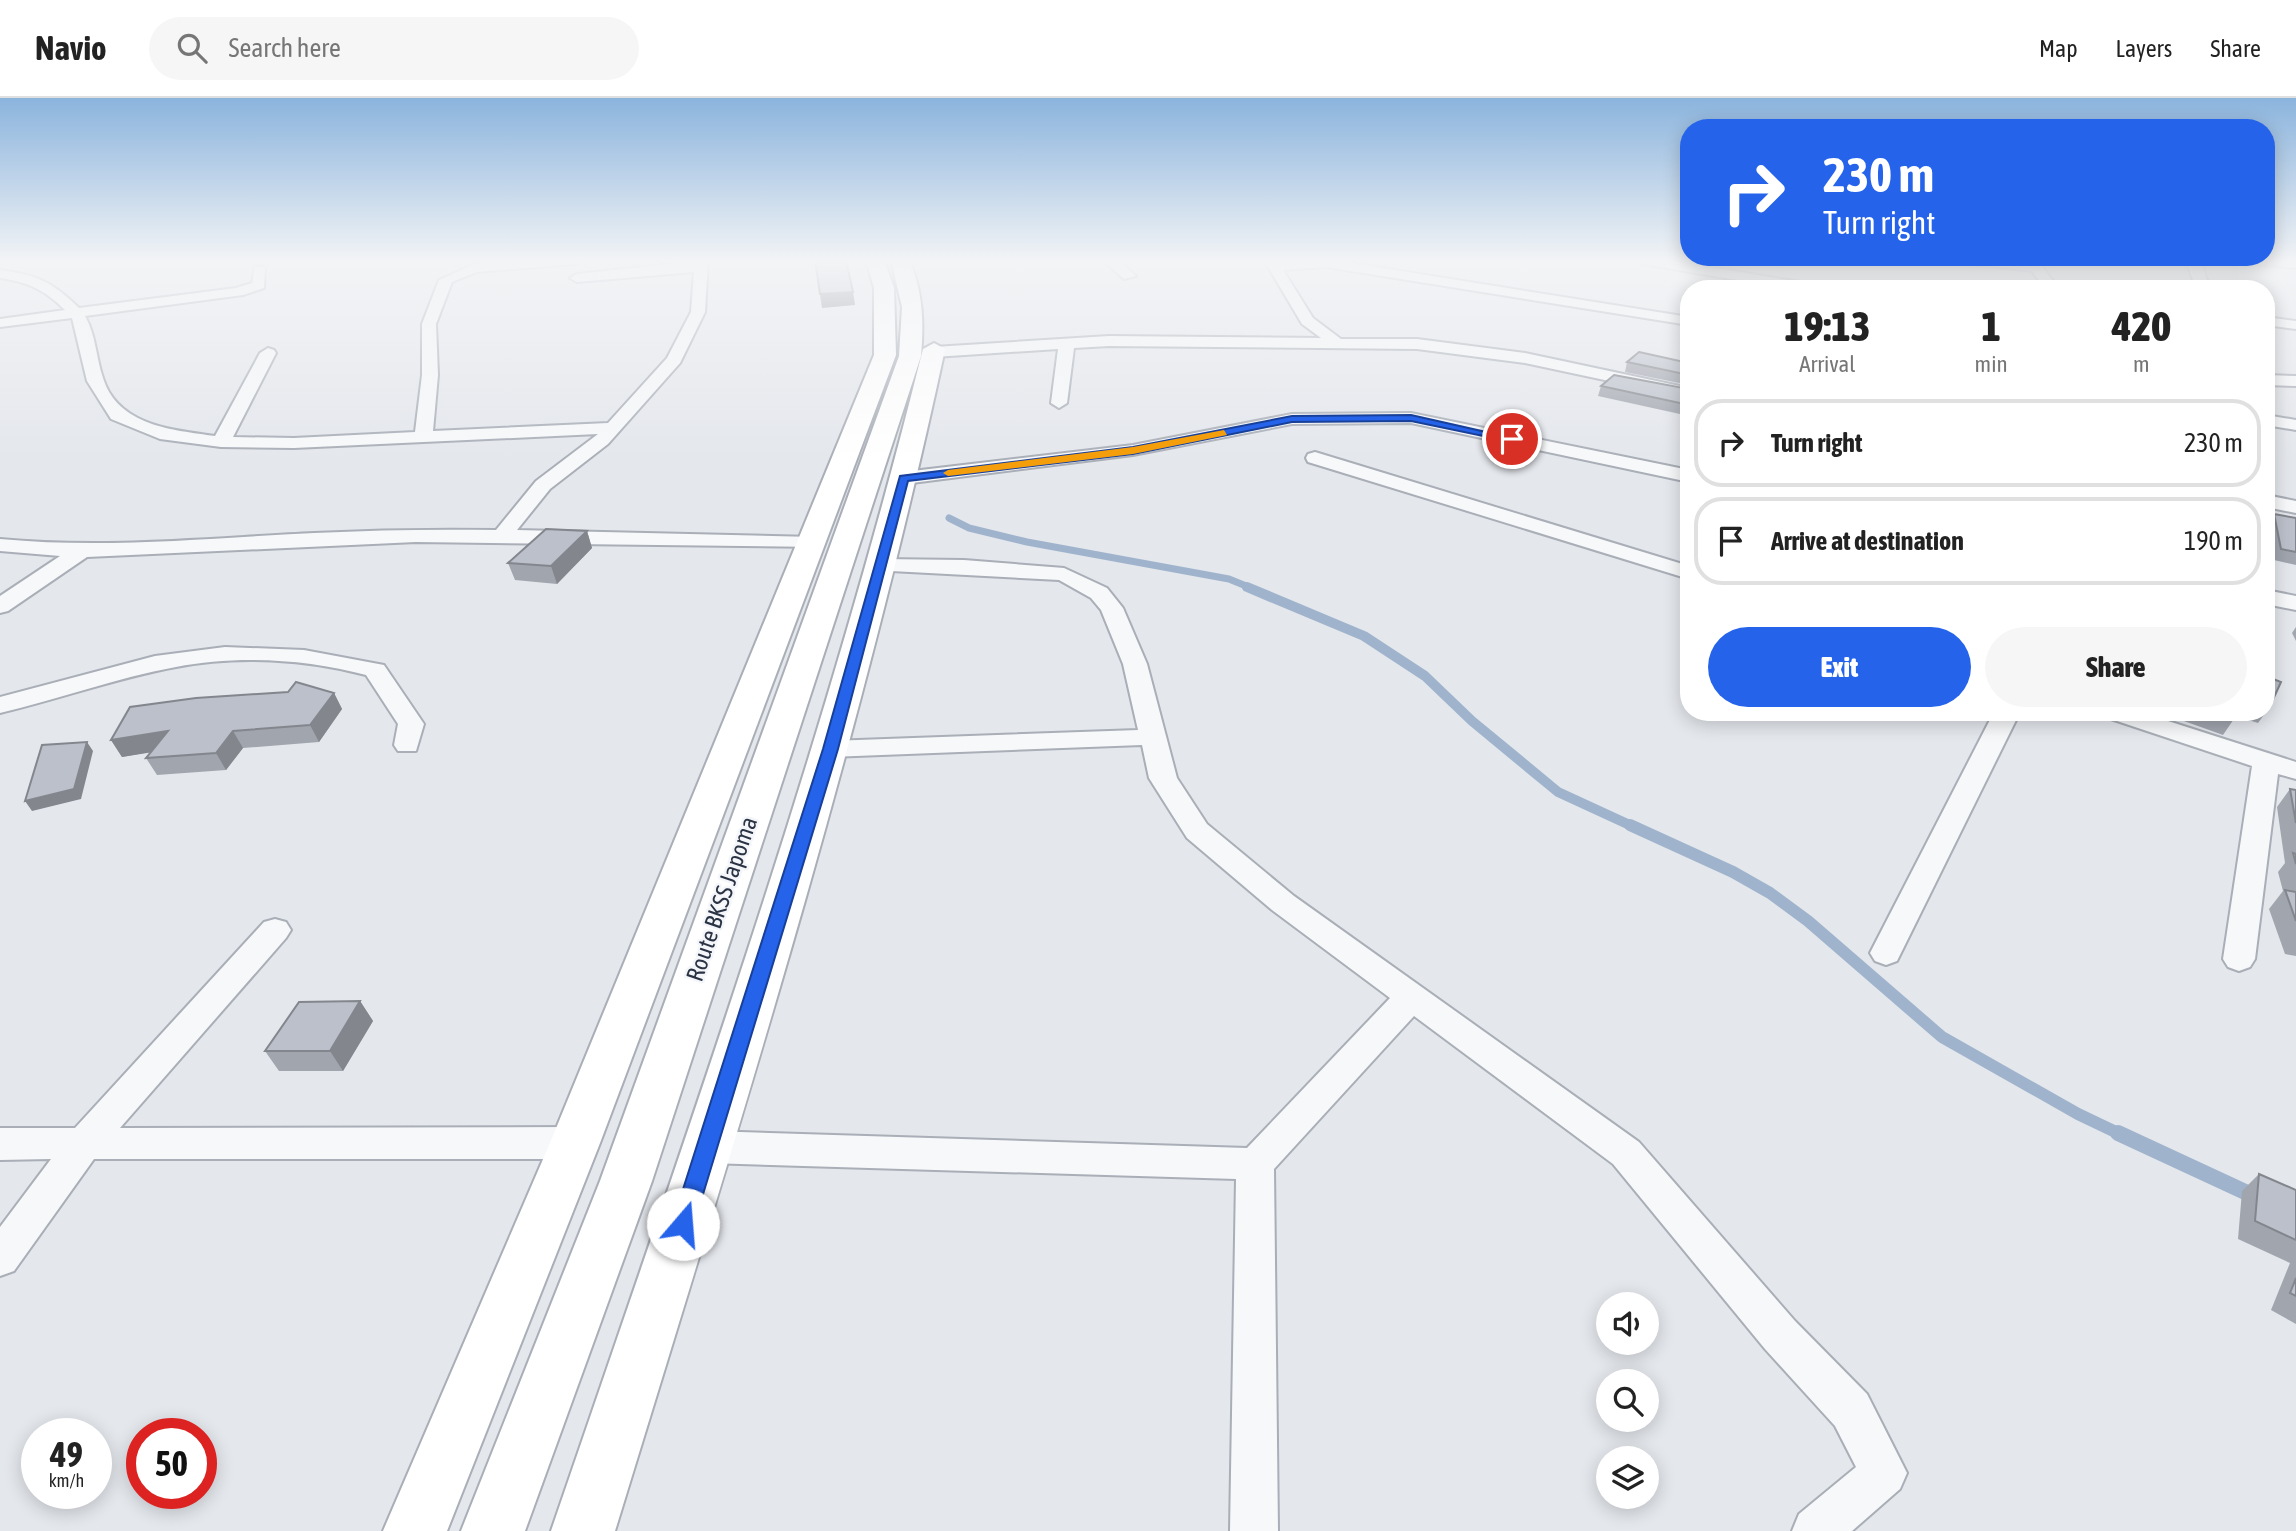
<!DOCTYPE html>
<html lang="en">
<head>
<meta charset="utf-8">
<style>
	body { margin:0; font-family:"Asap Condensed",sans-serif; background:#f6f6f6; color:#222; height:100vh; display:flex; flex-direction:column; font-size:26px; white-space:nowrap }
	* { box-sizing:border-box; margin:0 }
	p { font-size:23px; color:#767676 }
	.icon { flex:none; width:38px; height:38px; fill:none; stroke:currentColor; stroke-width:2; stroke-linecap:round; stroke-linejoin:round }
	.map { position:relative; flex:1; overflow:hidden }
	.panel { position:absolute; left:1680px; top:182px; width:595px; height:441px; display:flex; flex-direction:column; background:#fff; border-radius:28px; box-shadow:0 4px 18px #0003 }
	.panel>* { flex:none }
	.top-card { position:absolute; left:1680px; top:21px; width:595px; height:147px; border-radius:28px; box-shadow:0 4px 18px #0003; background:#2563eb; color:#fff; overflow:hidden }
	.fabs { position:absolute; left:1596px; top:1194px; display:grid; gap:14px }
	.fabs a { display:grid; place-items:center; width:63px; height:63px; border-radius:50%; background:#fff; box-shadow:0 4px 18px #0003; font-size:35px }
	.speed { position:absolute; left:21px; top:1320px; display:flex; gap:14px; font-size:35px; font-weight:700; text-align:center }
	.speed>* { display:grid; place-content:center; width:91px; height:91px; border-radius:50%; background:#fff; box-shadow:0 4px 18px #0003; line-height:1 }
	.speed small { font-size:18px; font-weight:400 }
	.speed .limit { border:10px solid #d22; background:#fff; color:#111 }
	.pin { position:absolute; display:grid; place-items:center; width:60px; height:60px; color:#fff; margin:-30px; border:4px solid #fff; border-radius:50%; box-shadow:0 2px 7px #0007 }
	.me { position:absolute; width:77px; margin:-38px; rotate:18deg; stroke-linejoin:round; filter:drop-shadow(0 0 5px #0008) }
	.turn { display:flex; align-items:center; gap:24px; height:147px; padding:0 28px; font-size:32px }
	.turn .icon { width:91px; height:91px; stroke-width:2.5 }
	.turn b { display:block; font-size:49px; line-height:60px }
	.eta { display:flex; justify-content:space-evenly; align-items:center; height:119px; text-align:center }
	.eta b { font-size:42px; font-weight:800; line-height:49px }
	.button { display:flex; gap:14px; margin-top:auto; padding:14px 28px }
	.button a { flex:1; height:80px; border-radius:42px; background:#2563eb; color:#fff; font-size:28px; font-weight:800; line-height:80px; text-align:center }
	.button a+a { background:#f6f6f6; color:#222 }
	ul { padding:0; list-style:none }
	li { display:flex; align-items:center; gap:21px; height:88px; margin:0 14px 10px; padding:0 14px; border:4px solid #e0e0e0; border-radius:28px }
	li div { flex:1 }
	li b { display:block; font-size:26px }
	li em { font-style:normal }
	header { display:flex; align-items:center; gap:42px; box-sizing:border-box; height:98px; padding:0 35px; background:#fff; border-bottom:2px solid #e0e0e0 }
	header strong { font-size:33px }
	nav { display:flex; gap:38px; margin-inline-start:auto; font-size:24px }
	.search { width:490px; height:63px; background:#f6f6f6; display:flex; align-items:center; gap:18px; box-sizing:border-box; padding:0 24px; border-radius:38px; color:#767676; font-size:26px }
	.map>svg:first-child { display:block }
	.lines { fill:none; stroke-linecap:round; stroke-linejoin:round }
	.stream-far3 { stroke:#9fb4cc; stroke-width:7 }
	.stream-far2 { stroke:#9fb4cc; stroke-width:10 }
	.stream-far1 { stroke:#9fb4cc; stroke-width:12 }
	.stream { stroke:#9fb4cc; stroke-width:16 }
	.minor-casing { stroke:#a9aeb7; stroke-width:4 }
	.secondary-casing { stroke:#a9aeb7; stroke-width:4 }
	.minor { fill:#f7f8fa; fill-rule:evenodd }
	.secondary { fill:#fff; fill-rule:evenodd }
	.wall { fill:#a1a5ae }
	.shaded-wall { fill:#83868d }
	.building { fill:#bbc0ca; stroke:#83868d; stroke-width:2 }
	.route { fill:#2563eb; stroke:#184099; stroke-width:2 }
	.slow { fill:#f59e0b }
	.labels { text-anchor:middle; stroke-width:5; stroke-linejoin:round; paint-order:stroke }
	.street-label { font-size:24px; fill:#2b3445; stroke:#f4f6f9 }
</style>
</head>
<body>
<header>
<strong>Navio</strong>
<div class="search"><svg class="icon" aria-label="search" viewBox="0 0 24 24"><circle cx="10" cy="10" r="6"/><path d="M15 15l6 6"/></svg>Search here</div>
<nav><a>Map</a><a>Layers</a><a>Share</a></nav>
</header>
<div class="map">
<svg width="2296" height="1433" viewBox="0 0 2296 1433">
	<rect width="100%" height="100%" fill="#e4e7ec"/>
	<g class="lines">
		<!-- stream-far3 -->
		<path class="stream-far3" d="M 949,420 L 969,430 L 1027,444 L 1229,481 L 1251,490"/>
		<!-- stream-far2 -->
		<path class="stream-far2" d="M 1247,489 L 1364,538 L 1425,578 L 1472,623 L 1558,694 L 1634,729"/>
		<!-- stream-far1 -->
		<path class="stream-far1" d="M 1630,727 L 1733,774 L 1770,795 L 1808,823 L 1942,939 L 2078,1016 L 2122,1037"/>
		<!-- stream -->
		<path class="stream" d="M 2118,1035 L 2256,1099"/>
		<!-- minor casing -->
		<g class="minor-casing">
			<path id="minor" d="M 527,162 L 583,162 L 576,166 L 477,174 L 452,184 L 436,226 L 438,277 L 433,333 L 608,325 L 667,260 L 691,214 L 694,174 L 577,184 L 570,180 L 577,176 L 708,162 L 705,214 L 680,265 L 608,346 L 550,391 L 517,432 L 814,439 L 824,445 L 821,449 L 416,444 L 87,459 L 8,513 L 0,515 L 0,498 L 60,458 L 0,453 L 0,441 C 106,451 209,440 314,435 C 375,432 435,431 496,432 L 536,383 L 598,336 L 294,350 L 221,349 L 160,341 L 111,321 L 87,283 L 72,220 L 0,229 L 0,221 L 65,212 C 45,192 28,184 0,180 L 0,172 C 38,177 52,184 79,210 L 236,190 L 252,185 L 255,169 L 265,169 L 264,190 L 243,197 L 85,218 C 96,237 96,260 103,280 C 118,328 173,332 215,338 L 260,255 L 268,250 L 274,252 L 276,255 L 233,339 L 294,340 L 415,334 L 422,277 L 422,226 L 439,182 L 475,166 Z
				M 1103,162 L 1118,162 L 1136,178 L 1124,181 Z
				M 1264,162 L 1332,162 L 1689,219 L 1689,227 L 1326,169 L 1283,172 L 1313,220 L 1341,241 L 1417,241 L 1525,255 L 1689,290 L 1689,300 L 1525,265 L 1417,251 L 1109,248 L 1074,250 L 1067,305 L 1059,310 L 1051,305 L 1058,251 L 934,259 L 926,254 L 934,249 L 1109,238 L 1321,240 L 1302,226 Z
				M 1636,162 L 1667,162 L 1818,187 L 1825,191 L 1791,191 L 1643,166 Z
				M 1966,162 L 2004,162 L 2041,167 L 2059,191 L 2045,191 L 2032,173 L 1973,166 Z
				M 2186,162 L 2200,162 L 2210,191 L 2196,191 Z
				M 2253,162 L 2296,162 L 2296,170 L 2260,166 Z
				M 2266,219 L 2296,223 L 2296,231 L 2266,227 Z
				M 2266,277 L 2296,278 L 2296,288 L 2266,287 Z
				M 1411,315 L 1689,372 L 1689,384 L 1411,325 L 1292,326 L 1133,357 L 904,386 L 895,380 L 904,374 L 1133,347 L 1292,316 Z
				M 2266,317 L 2296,322 L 2296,332 L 2266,327 Z
				M 1315,354 L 1689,468 L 1689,481 L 1308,364 L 1306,360 L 1308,356 Z
				M 2266,397 L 2296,403 L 2296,415 L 2266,409 Z
				M 880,461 L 964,462 L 1064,470 L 1107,490 L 1123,510 L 1147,566 L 1177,680 L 1207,726 L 1294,798 L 1639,1044 L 1795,1223 L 1867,1296 L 1907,1375 L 1900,1391 L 1852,1433 L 1792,1433 L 1799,1416 L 1856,1369 L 1835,1328 L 1765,1251 L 1613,1066 L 1414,918 L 1274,1071 L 1278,1433 L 1230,1433 L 1236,1081 L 708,1065 L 695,1060 L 690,1049 L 695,1038 L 708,1033 L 1247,1050 L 1390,900 L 1272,812 L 1187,740 L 1149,680 L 1142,647 L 830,659 L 821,657 L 817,651 L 821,645 L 830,643 L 1138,632 L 1123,566 L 1101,512 L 1091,500 L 1059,482 L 872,472 L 869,467 L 872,462 Z
				M 2266,492 L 2296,498 L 2296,512 L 2266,506 Z
				M 225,549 L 304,552 L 384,567 L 424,626 L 416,653 L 398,653 L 394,647 L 398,626 L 366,577 C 306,561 237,557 176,569 C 116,580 59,601 0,615 L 0,599 L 155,558 Z
				M 1994,614 L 2020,614 L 1897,863 L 1886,867 L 1875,863 L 1870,855 Z
				M 2102,614 L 2140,614 L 2296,664 L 2296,681 L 2278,676 L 2255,861 L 2250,869 L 2239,873 L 2228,869 L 2223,861 L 2252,668 L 2105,619 Z
				M 275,821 L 286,824 L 291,832 L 286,840 L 120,1030 L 575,1029 L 588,1034 L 593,1045 L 588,1056 L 575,1061 L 94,1061 L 14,1173 L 0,1178 L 0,1129 L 51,1061 L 0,1062 L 0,1030 L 75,1030 L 264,824 Z"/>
		</g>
		<!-- secondary casing -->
		<g class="secondary-casing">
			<path id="secondary" d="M 866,162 L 884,162 L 894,190 L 896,257 L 600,1045 L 447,1433 L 383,1433 L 550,1045 L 874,257 L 874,190 Z
				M 891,162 L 909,162 C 923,193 924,224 921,258 L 652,1083 L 525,1433 L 461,1433 L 600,1083 L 899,258 L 902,209 Z
				M 934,245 L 945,251 C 859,651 735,1042 615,1433 L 551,1433 C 685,1042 823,652 923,251 Z"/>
		</g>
		<!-- minor -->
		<use href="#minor" class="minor"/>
		<!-- secondary -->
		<use href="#secondary" class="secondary"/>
	</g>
	<!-- wall -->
	<path class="wall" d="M 1627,264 L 1689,265 L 1689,287 L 1625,274 Z
		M 1601,288 L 1689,291 L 1689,318 L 1598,298 Z
		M 1689,320 L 1689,331 L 1686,330 Z
		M 2274,416 L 2296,420 L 2296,467 L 2274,462 L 2267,427 Z
		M 587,433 L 592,450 L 557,486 L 515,482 L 508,465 Z
		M 2296,529 L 2296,543 L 2292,535 Z
		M 334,595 L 342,611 L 319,644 L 243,650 L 226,672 L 157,677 L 146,660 L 150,654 L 122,659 L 111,642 Z
		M 2172,614 L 2266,614 L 2258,625 L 2236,618 L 2223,637 L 2170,618 Z
		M 2290,691 L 2296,692 L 2296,858 L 2285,856 L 2269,811 L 2283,793 L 2278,774 L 2285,765 L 2277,709 Z
		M 360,903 L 373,923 L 343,973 L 279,973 L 265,953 Z
		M 2259,1076 L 2296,1092 L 2296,1226 L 2271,1212 L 2290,1165 L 2238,1141 L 2242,1093 Z"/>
	<!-- shaded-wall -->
	<path class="shaded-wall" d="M 853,194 L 855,207 L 822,210 L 820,196 Z
		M 587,433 L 592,450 L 557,486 L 551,468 Z
		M 334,595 L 342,611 L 319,644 L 310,627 Z
		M 168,633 L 178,650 L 122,659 L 111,642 Z
		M 233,633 L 243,650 L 226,672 L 216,655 Z
		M 87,644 L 93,653 L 81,701 L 32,713 L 25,703 Z
		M 360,903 L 373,923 L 343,973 L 330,953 Z"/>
	<!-- building -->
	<path class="building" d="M 815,162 L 846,162 L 853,194 L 820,196 Z
		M 1639,254 L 1689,265 L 1689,277 L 1627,264 Z
		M 1614,277 L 1689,291 L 1689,307 L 1601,288 Z
		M 2274,416 L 2296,420 L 2296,454 L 2281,451 Z
		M 546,431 L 587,433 L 551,468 L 508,465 Z
		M 2266,550 L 2273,581 L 2281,584 L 2270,608 L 2266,607 Z
		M 296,584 L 334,595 L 310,627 L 233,633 L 216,655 L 146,660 L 168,633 L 111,642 L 130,609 L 196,600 L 288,594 Z
		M 2222,614 L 2238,614 L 2236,619 Z
		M 87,644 L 74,691 L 25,703 L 42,647 Z
		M 2290,691 L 2296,692 L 2296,725 Z
		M 2293,755 L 2296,756 L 2296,766 Z
		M 2285,792 L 2296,794 L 2296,823 Z
		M 360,903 L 330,953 L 265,953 L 299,904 Z
		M 2259,1076 L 2296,1092 L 2296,1142 L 2255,1123 Z
		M 2296,1180 L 2296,1198 L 2290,1195 Z"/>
	<!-- sky -->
	<linearGradient id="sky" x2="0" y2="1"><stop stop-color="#8bb4dd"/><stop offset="0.45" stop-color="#f3f4f6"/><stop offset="1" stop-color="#f3f4f6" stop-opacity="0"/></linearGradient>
	<rect width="2296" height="363" fill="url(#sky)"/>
	<!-- route -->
	<path class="route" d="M 1411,317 L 1517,341 L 1512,344 L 1411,323 L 1292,324 L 1133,356 L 908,383 L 838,651 L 694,1126 L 691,1133 L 683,1136 L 675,1133 L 672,1126 L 823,651 L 900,378 L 1133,349 L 1292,318 Z"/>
	<!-- slow -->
	<path class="slow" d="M 1224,332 L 1227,337 L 1133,356 L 948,378 L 943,375 L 948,372 L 1133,349 Z"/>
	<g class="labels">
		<!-- street labels -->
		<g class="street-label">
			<text transform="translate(722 801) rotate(-71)" y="8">Route BKSS Japoma</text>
		</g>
	</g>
</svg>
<div class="fabs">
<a><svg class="icon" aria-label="sound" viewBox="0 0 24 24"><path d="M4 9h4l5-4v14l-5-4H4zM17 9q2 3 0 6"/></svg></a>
<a><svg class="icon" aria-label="search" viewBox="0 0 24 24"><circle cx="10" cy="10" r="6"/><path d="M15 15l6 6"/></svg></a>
<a><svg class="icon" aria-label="layers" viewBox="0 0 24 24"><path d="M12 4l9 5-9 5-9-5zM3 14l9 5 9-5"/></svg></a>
</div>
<div class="speed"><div>49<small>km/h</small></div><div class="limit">50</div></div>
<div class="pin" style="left:1512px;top:341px;background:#d93025"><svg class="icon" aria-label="arrive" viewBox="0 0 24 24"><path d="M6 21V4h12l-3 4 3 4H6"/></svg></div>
<svg class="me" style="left:683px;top:1126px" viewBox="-20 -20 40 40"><circle r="19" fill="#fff"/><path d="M0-13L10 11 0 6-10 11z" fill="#2563eb"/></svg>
<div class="top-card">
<div class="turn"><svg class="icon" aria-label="right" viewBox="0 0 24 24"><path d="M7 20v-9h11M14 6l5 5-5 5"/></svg><div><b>230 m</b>Turn right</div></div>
</div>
<section class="panel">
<div class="eta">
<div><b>19:13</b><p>Arrival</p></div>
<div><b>1</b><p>min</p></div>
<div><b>420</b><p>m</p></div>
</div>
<ul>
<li><svg class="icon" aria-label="right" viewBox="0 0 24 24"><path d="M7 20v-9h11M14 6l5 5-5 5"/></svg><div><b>Turn right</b></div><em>230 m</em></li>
<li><svg class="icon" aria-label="arrive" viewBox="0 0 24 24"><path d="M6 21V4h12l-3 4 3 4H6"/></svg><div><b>Arrive at destination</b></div><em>190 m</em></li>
</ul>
<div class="button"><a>Exit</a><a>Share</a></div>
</section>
</div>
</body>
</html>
